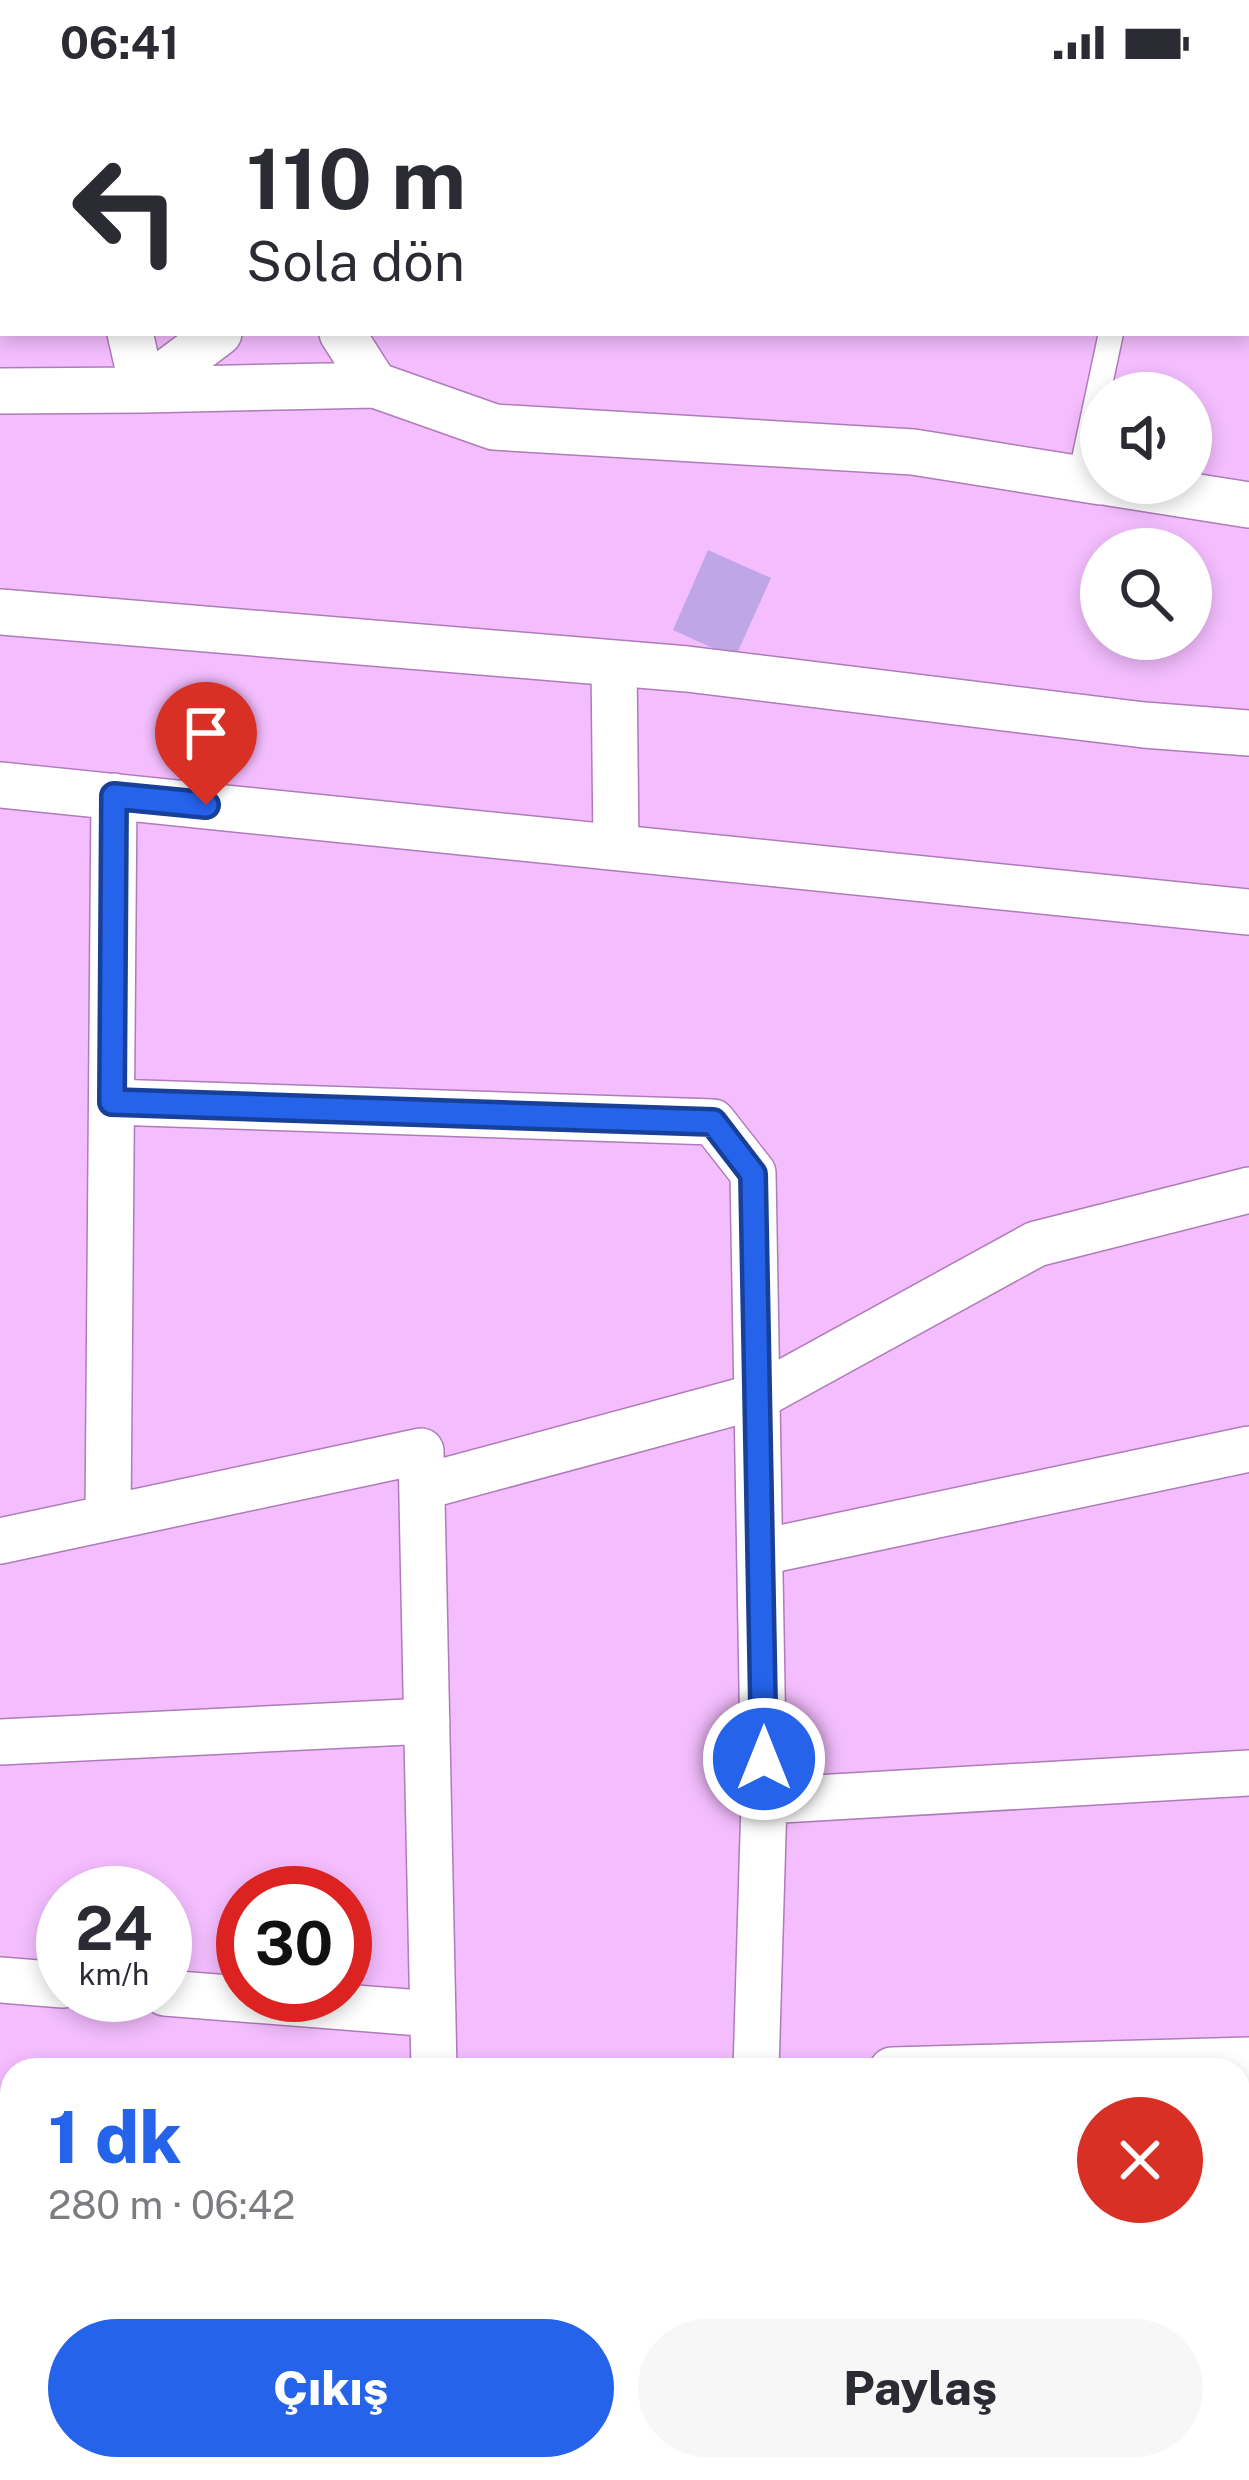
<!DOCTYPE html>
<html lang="tr">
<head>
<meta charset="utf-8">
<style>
	body { margin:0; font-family:"Public Sans",sans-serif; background:#f7f7f7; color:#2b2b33; height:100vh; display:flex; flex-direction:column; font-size:45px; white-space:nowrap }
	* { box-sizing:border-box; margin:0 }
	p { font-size:39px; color:#7c7c81 }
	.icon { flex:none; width:66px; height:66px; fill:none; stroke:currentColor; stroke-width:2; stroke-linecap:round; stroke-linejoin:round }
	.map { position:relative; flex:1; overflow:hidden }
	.side { position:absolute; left:0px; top:1974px; width:1251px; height:423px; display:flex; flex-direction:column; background:#fff; border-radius:36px 36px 0 0; box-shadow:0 6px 18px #0003 }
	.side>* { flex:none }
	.hud { position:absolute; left:0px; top:0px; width:1251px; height:252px; box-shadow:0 6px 18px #0003; background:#fff; color:#2b2b33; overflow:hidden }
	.controls { position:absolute; left:1080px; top:288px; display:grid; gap:24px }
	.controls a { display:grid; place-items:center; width:132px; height:132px; border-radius:50%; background:#fff; box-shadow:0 6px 18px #0003; font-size:60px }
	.speed { position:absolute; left:36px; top:1782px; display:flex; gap:24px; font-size:60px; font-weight:700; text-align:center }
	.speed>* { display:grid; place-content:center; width:156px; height:156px; border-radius:50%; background:#fff; box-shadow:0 6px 18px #0003; line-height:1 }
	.speed small { font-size:30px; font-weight:400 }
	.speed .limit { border:18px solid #d22; background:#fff; color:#111 }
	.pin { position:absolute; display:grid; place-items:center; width:102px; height:102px; color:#fff; margin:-123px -51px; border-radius:50% 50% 50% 0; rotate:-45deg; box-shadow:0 0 12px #0007 }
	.pin .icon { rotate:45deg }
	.me { position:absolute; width:132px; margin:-66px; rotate:0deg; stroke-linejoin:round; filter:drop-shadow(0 0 9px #0008) }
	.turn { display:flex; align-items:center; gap:42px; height:252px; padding:0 48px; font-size:54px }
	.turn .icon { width:156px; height:156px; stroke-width:2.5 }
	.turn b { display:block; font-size:84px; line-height:102px }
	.round { display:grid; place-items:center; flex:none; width:126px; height:126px; border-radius:63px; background:#f7f7f7 }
	.overview { display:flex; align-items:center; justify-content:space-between; height:204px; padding:0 48px }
	h1 { font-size:72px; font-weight:800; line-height:90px; color:#2563eb }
	.button { display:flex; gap:24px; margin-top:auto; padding:24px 48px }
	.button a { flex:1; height:138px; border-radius:72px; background:#2563eb; color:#fff; font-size:48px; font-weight:800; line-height:138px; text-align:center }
	.button a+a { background:#f7f7f7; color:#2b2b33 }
	.status { display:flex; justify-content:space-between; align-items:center; height:84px; padding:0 60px; background:#fff; direction:ltr }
	.status svg { height:33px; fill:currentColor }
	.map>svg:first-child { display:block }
	.building { fill:#bfa7e7 }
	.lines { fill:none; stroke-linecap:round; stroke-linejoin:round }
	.service-casing { stroke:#af7bb9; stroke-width:27 }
	.minor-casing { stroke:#af7bb9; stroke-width:48 }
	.service { stroke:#fff; stroke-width:24 }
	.minor { stroke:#fff; stroke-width:45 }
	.route-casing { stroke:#184099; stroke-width:30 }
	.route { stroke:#2563eb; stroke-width:21 }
</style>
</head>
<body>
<div class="status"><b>06:41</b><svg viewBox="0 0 49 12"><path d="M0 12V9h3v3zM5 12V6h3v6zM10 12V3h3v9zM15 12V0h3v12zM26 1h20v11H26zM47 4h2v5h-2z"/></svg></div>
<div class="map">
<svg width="1249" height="2396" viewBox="0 0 1249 2396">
	<rect width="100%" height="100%" fill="#f4bdfe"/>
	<!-- building -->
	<path class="building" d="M 708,466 L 771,494 L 735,574 L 673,546 Z"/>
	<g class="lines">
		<!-- service casing -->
		<g class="service-casing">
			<path id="service" d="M 681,3 L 683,0
				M 1164,3 L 1165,0
				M 1080,394 L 1111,249"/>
		</g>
		<!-- minor casing -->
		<g class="minor-casing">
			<path id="minor" d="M 379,0 L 380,3
				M 0,24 L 3,29
				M 130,249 L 143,306 L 375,301 L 494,343 L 913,368 L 1101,398
				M 342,249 L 375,301
				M 0,307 L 143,306 L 219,249
				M 1110,399 L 1249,421
				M 0,528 L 687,585 L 1144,641 L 1249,649
				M 614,580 L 616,762
				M 0,701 L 1249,828
				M 112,1018 L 713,1038 L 753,1089 L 764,1717 L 756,1986
				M 422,1403 L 759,1312 L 1036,1160 L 1249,1106
				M 108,1434 L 114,712
				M 0,1457 L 421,1367 L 434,1986
				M 762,1468 L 1249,1365
				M 0,1658 L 427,1637
				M 764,1717 L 1249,1689
				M 0,1896 L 63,1901
				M 165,1909 L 433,1930
				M 892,1986 L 1249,1976
				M 0,2215 L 12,2217
				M 1239,2259 L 1249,2259
				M 442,2385 L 442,2396"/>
		</g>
		<!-- service -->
		<use href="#service" class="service"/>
		<!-- minor -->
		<use href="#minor" class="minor"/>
	</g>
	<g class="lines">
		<!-- route casing -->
		<g class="route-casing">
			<path id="route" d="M 206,721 L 114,712 L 112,1018 L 713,1038 L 753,1090 L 764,1675"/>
		</g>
		<!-- route -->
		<use href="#route" class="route"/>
	</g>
</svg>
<div class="controls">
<a><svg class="icon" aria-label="sound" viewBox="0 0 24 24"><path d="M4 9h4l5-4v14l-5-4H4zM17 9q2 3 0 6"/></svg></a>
<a><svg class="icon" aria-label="search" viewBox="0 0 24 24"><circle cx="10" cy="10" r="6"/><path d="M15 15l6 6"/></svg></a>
</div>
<div class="speed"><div>24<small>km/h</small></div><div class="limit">30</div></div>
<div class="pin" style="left:206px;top:721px;background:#d93025"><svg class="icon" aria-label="arrive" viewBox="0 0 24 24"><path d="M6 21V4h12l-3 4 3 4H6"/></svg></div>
<svg class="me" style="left:764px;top:1675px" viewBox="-20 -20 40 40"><circle r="17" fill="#2563eb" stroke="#fff" stroke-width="3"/><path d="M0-11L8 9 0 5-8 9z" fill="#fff"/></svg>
<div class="hud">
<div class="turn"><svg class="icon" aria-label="left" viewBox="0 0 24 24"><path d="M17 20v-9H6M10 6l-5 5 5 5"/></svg><div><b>110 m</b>Sola dön</div></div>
</div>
<section class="side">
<div class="overview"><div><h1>1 dk</h1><p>280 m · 06:42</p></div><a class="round" style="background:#d93025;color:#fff"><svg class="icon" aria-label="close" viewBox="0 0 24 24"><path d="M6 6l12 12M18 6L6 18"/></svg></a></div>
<div class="button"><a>Çıkış</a><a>Paylaş</a></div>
</section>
</div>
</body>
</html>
